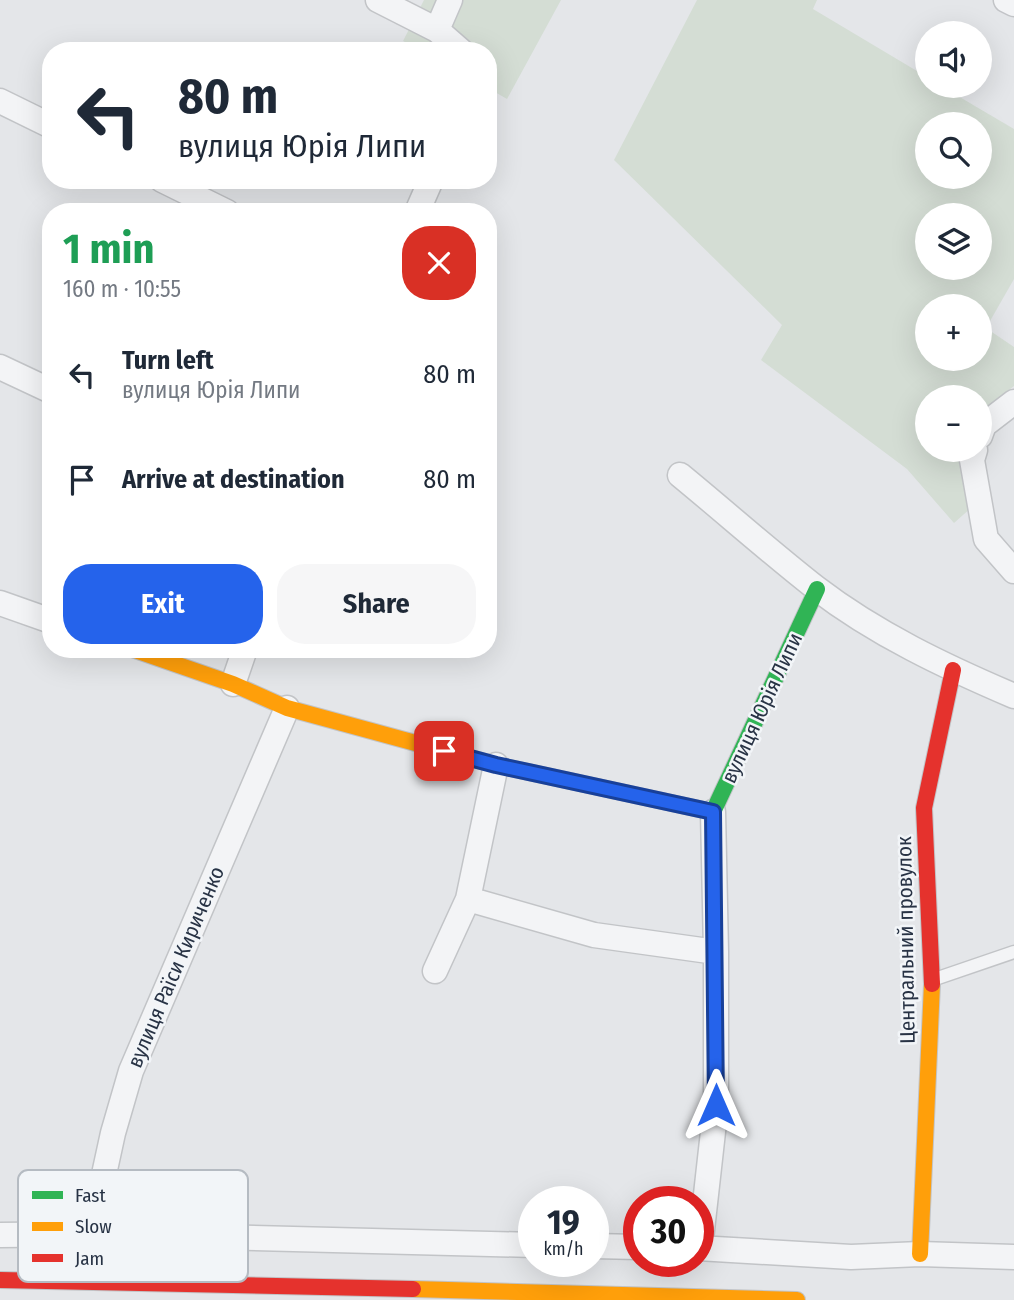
<!DOCTYPE html>
<html lang="en">
<head>
<meta charset="utf-8">
<style>
	body { margin:0; font-family:"Fira Sans Condensed",sans-serif; background:#f6f6f7; color:#1f2937; height:100vh; display:flex; flex-direction:column; font-size:26px; white-space:nowrap }
	* { box-sizing:border-box; margin:0 }
	p { font-size:23px; color:#747a83 }
	.icon { flex:none; width:38px; height:38px; fill:none; stroke:currentColor; stroke-width:2; stroke-linecap:round; stroke-linejoin:round }
	.map { position:relative; flex:1; overflow:hidden }
	.sheet { position:absolute; left:42px; top:203px; width:455px; height:455px; display:flex; flex-direction:column; background:#fff; border-radius:28px; box-shadow:0 7px 28px #0002 }
	.sheet>* { flex:none }
	.guide { position:absolute; left:42px; top:42px; width:455px; height:147px; border-radius:28px; box-shadow:0 7px 28px #0002; background:#fff; color:#1f2937; overflow:hidden }
	.tools { position:absolute; left:915px; top:21px; display:grid; gap:14px }
	.tools a { display:grid; place-items:center; width:77px; height:77px; border-radius:50%; background:#fff; box-shadow:0 7px 28px #0002; font-size:35px }
	.speed { position:absolute; left:518px; top:1186px; display:flex; gap:14px; font-size:35px; font-weight:700; text-align:center }
	.speed>* { display:grid; place-content:center; width:91px; height:91px; border-radius:50%; background:#fff; box-shadow:0 7px 28px #0002; line-height:1 }
	.speed small { font-size:18px; font-weight:400 }
	.speed .limit { border:10px solid #d22; background:#fff; color:#111 }
	.pin { position:absolute; display:grid; place-items:center; width:60px; height:60px; color:#fff; margin:-30px; border-radius:14px; box-shadow:0 4px 10px #0006 }
	.me { position:absolute; width:77px; margin:-38px; rotate:0deg; stroke-linejoin:round; filter:drop-shadow(0 0 5px #0008) }
	.turn { display:flex; align-items:center; gap:24px; height:147px; padding:0 21px; font-size:32px }
	.turn .icon { width:91px; height:91px; stroke-width:2.5 }
	.turn b { display:block; font-size:49px; line-height:60px }
	.round { display:grid; place-items:center; flex:none; width:74px; height:74px; border-radius:28px; background:#f6f6f7 }
	.headline { display:flex; align-items:center; justify-content:space-between; height:119px; padding:0 21px }
	h1 { font-size:42px; font-weight:700; line-height:52px; color:#1e9e55 }
	.cta { display:flex; gap:14px; margin-top:auto; padding:14px 21px }
	.cta a { flex:1; height:80px; border-radius:28px; background:#2563eb; color:#fff; font-size:28px; font-weight:700; line-height:80px; text-align:center }
	.cta a+a { background:#f6f6f7; color:#1f2937 }
	ul { padding:0; list-style:none }
	li { display:flex; align-items:center; gap:21px; height:105px; padding:0 21px }
	li div { flex:1 }
	li b { display:block; font-size:26px }
	li em { font-style:normal }
	.map>svg:first-child { display:block }
	.green { fill:#d4ddd4; fill-rule:evenodd }
	.lines { fill:none; stroke-linecap:round; stroke-linejoin:round }
	.lane-casing { stroke:#c2c4c7; stroke-width:15 }
	.street-casing { stroke:#c2c4c7; stroke-width:27 }
	.fast-casing { stroke:#c2c4c7; stroke-width:18 }
	.slow-casing { stroke:#c2c4c7; stroke-width:18 }
	.jam-casing { stroke:#c2c4c7; stroke-width:18 }
	.lane { stroke:#f3f4f6; stroke-width:12 }
	.street { stroke:#f3f4f6; stroke-width:24 }
	.fast { stroke:#30b455; stroke-width:16 }
	.slow { stroke:#ff9f0a; stroke-width:16 }
	.jam { stroke:#e5322d; stroke-width:16 }
	.route-casing { stroke:#184099; stroke-width:18 }
	.route { stroke:#2563eb; stroke-width:12 }
	.labels { text-anchor:middle; stroke-width:5; stroke-linejoin:round; paint-order:stroke }
	.street-label { font-size:21px; fill:#283345; stroke:#f2f5f8 }
	.key { fill:#f2f5f8; stroke:#b5bbc2; stroke-width:2 }
	.key-label { font-size:19px; fill:#283345 }
</style>
</head>
<body>
<div class="map">
<svg width="1014" height="1300" viewBox="0 0 1014 1300">
	<rect width="100%" height="100%" fill="#e4e6e9"/>
	<!-- green -->
	<path class="green" d="M 424,0 L 561,0 L 507,99 L 488,88 L 488,51 L 421,51 L 403,41 Z
		M 697,0 L 817,0 L 813,9 L 927,77 L 928,86 L 941,86 L 1014,129 L 1014,279 L 986,328 L 1014,347 L 1014,386 L 980,413 L 980,397 L 928,397 L 928,450 L 964,450 L 972,507 L 954,523 L 907,469 L 761,360 L 782,325 L 614,160 ZM 928,124 L 980,124 L 980,177 L 928,177 ZM 928,215 L 980,215 L 980,268 L 928,268 ZM 928,306 L 980,306 L 980,359 L 928,359 Z"/>
	<g class="lines">
		<!-- lane casing -->
		<g class="lane-casing">
			<path id="lane" d="M 935,979 L 1014,952"/>
		</g>
		<!-- street casing -->
		<g class="street-casing">
			<path id="street" d="M 378,0 L 437,30
				M 450,0 L 437,30 L 461,51
				M 1006,0 L 1014,4
				M 0,101 L 51,126
				M 162,180 L 227,212
				M 417,212 L 431,180
				M 0,367 L 51,391
				M 980,436 L 984,425 L 1014,402
				M 975,450 L 972,460 L 986,539 L 1014,571
				M 680,475 C 725,512 770,552 816,588 C 876,634 946,667 1014,696
				M 0,603 L 51,621
				M 233,684 L 245,649
				M 468,899 L 594,935 L 716,952
				M 435,971 L 468,899 L 496,765
				M 91,1234 L 113,1133 L 131,1071 L 287,708
				M 0,1235 L 91,1234 L 534,1245
				M 593,1246 L 639,1247
				M 698,1248 L 851,1257 L 920,1254 L 1014,1257
				M 700,1248 L 716,1105 L 716,952 L 713,812"/>
		</g>
		<!-- fast casing -->
		<g class="fast-casing">
			<path id="fast" d="M 598,787 L 713,812 L 817,589"/>
		</g>
		<!-- slow casing -->
		<g class="slow-casing">
			<path id="slow" d="M 132,649 L 233,684 L 287,708 L 496,765 L 598,787
				M 920,1254 L 932,984
				M 413,1289 L 797,1300"/>
		</g>
		<!-- jam casing -->
		<g class="jam-casing">
			<path id="jam" d="M 932,984 L 924,808 L 953,670
				M 0,1280 L 413,1289"/>
		</g>
		<!-- lane -->
		<use href="#lane" class="lane"/>
		<!-- street -->
		<use href="#street" class="street"/>
		<!-- fast -->
		<use href="#fast" class="fast"/>
		<!-- slow -->
		<use href="#slow" class="slow"/>
		<!-- jam -->
		<use href="#jam" class="jam"/>
	</g>
	<g class="lines">
		<!-- route casing -->
		<g class="route-casing">
			<path id="route" d="M 444,751 L 496,765 L 713,812 L 716,1105"/>
		</g>
		<!-- route -->
		<use href="#route" class="route"/>
	</g>
	<g class="labels">
		<!-- street labels -->
		<g class="street-label">
			<text transform="translate(762 708) rotate(-65)" y="7">вулиця Юрія Липи</text>
			<text transform="translate(906 940) rotate(-91)" y="7">Центральний провулок</text>
			<text transform="translate(176 967) rotate(-67)" y="7">вулиця Раїси Кириченко</text>
		</g>
	</g>
	<!-- legend -->
	<rect x="18" y="1170" width="230" height="112" rx="10" class="key"/>
	<rect x="32" y="1191" width="31" height="8" fill="#30b455"/>
	<rect x="32" y="1222" width="31" height="9" fill="#ff9f0a"/>
	<rect x="32" y="1254" width="31" height="8" fill="#e5322d"/>
	<g class="key-label">
		<text x="75" y="1202">Fast</text>
		<text x="75" y="1233">Slow</text>
		<text x="75" y="1265">Jam</text>
	</g>
</svg>
<div class="tools">
<a><svg class="icon" aria-label="sound" viewBox="0 0 24 24"><path d="M4 9h4l5-4v14l-5-4H4zM17 9q2 3 0 6"/></svg></a>
<a><svg class="icon" aria-label="search" viewBox="0 0 24 24"><circle cx="10" cy="10" r="6"/><path d="M15 15l6 6"/></svg></a>
<a><svg class="icon" aria-label="layers" viewBox="0 0 24 24"><path d="M12 4l9 5-9 5-9-5zM3 14l9 5 9-5"/></svg></a>
<a>+</a>
<a>−</a>
</div>
<div class="speed"><div>19<small>km/h</small></div><div class="limit">30</div></div>
<div class="pin" style="left:444px;top:751px;background:#d93025"><svg class="icon" aria-label="arrive" viewBox="0 0 24 24"><path d="M6 21V4h12l-3 4 3 4H6"/></svg></div>
<svg class="me" style="left:716px;top:1105px" viewBox="-20 -20 40 40"><path d="M0-17L14 15 0 8-14 15z" fill="#2563eb" stroke="#fff" stroke-width="4"/></svg>
<div class="guide">
<div class="turn"><svg class="icon" aria-label="left" viewBox="0 0 24 24"><path d="M17 20v-9H6M10 6l-5 5 5 5"/></svg><div><b>80 m</b>вулиця Юрія Липи</div></div>
</div>
<section class="sheet">
<div class="headline"><div><h1>1 min</h1><p>160 m · 10:55</p></div><a class="round" style="background:#d93025;color:#fff"><svg class="icon" aria-label="close" viewBox="0 0 24 24"><path d="M6 6l12 12M18 6L6 18"/></svg></a></div>
<ul>
<li><svg class="icon" aria-label="left" viewBox="0 0 24 24"><path d="M17 20v-9H6M10 6l-5 5 5 5"/></svg><div><b>Turn left</b><p>вулиця Юрія Липи</p></div><em>80 m</em></li>
<li><svg class="icon" aria-label="arrive" viewBox="0 0 24 24"><path d="M6 21V4h12l-3 4 3 4H6"/></svg><div><b>Arrive at destination</b></div><em>80 m</em></li>
</ul>
<div class="cta"><a>Exit</a><a>Share</a></div>
</section>
</div>
</body>
</html>
